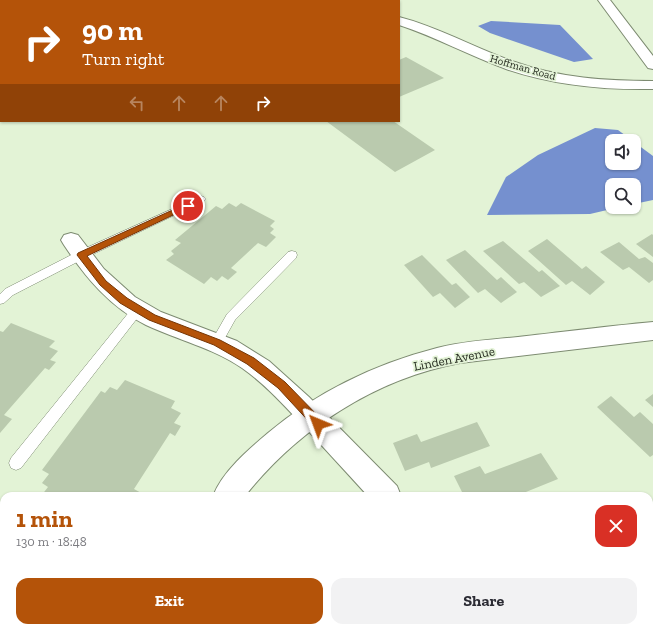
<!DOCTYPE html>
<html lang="en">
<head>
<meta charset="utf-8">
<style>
	body { margin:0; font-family:"Zilla Slab",serif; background:#f2f2f3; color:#2b2b33; height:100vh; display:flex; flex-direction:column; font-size:15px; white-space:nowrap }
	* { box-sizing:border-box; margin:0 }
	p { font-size:13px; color:#7c7c81 }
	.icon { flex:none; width:22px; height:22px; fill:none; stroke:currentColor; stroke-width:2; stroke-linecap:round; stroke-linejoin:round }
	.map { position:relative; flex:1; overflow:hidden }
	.side { position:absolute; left:0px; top:492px; width:653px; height:140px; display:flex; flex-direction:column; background:#fff; border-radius:12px 12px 0 0; box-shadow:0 1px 3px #0004 }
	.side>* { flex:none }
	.guide { position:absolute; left:0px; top:0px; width:400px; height:122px; box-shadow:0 1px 3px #0004; background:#b45309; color:#fff; overflow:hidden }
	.controls { position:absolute; left:605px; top:134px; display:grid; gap:8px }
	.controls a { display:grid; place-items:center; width:36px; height:36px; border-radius:8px; background:#fff; box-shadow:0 1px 3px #0004; font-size:20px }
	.pin { position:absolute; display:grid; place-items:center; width:34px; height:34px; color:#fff; margin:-17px; border:2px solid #fff; border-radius:50%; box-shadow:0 1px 4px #0007 }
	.me { position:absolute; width:44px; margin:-22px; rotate:316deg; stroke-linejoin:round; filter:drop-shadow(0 0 3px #0008) }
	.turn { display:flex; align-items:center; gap:14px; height:84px; padding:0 16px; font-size:18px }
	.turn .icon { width:52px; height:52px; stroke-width:2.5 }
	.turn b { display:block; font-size:28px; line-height:34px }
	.lanes { display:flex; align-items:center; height:38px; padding:0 16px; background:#0003; justify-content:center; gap:20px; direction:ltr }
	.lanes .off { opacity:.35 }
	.round { display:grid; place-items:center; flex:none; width:42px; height:42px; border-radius:12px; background:#f2f2f3 }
	.headline { display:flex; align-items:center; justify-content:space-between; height:68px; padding:0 16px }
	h1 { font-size:24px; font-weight:700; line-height:30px; color:#b45309 }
	.button { display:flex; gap:8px; margin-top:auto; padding:8px 16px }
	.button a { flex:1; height:46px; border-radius:12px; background:#b45309; color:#fff; font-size:16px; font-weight:700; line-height:46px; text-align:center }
	.button a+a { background:#f2f2f3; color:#2b2b33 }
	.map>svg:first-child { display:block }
	.water { fill:#7590cf }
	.building { fill:#bacaae }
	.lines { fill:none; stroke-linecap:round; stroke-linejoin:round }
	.lane-casing { stroke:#7d8b71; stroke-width:1 }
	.street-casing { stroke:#7d8b71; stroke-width:2 }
	.secondary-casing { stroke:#7d8b71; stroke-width:2 }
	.lane { fill:#fff; fill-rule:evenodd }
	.street { fill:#fff; fill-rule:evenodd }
	.secondary { fill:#fff; fill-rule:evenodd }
	.route { fill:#b45309; stroke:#753606 }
	.labels { text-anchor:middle; stroke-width:3.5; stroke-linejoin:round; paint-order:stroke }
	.far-street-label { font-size:11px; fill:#262c21; stroke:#e3f3d6 }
	.street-label { font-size:13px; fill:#262c21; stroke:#e3f3d6 }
</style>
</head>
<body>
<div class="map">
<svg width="653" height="632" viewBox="0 0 653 632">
	<rect width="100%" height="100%" fill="#e3f3d6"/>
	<!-- water -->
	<path class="water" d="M 491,21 L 560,25 L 593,59 L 574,62 L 490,33 L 478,26 Z
		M 595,128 L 618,130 L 633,141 L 612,141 L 612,163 L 634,163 L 634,142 L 653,156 L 653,200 L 634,204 L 634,185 L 612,185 L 612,207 L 620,207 L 590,214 L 487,215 L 506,177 L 538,155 Z"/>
	<!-- building -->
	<path class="building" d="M 406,57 L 444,78 L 399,97 L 399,60 Z
		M 326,121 L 393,121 L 435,150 L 395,172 Z
		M 229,203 L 236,207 L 241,203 L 275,221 L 270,226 L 274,229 L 270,233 L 276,237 L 266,247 L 258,243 L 231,268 L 237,272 L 228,280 L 222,276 L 217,281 L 211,277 L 204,284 L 166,260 L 174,254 L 171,251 L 181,243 L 175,240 L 216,206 L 222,209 Z
		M 652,234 L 653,235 L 653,257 L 636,244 Z
		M 547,239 L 582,269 L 586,266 L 605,282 L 590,295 L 572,281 L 566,285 L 528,251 Z
		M 503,241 L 539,272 L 542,270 L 560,286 L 541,297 L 524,282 L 519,284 L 483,251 Z
		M 619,242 L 639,259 L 645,257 L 653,263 L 653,280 L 649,283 L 629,267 L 623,270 L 600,252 Z
		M 465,250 L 497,280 L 501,277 L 517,292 L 501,303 L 485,289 L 478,293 L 446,260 Z
		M 422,255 L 452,285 L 456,283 L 470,297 L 455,308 L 440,293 L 433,297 L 404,265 Z
		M 11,323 L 55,341 L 49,347 L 58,351 L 50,360 L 56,362 L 49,370 L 45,368 L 4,415 L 12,419 L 0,433 L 0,331 L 3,332 Z
		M 125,380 L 175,401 L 171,408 L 181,413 L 174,423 L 181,426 L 175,436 L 170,433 L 134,489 L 143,494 L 142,496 L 41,496 L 48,487 L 42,483 L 49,474 L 42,470 L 101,391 L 105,393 L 110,387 L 117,390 Z
		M 653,394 L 653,407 L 645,400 Z
		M 611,396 L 634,417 L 640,412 L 653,424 L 653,455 L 650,457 L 597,407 Z
		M 477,422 L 490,446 L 431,468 L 429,462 L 405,471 L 393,443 L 417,434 L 421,442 Z
		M 541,453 L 558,479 L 516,496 L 464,496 L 454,476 L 480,466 L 485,474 Z
		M 649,596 L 653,608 L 653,622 L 649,622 Z
		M 312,628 L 363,628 L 361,632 L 310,632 Z
		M 384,628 L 391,628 L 396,632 L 382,632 Z
		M 579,628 L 587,628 L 596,632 L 578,632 Z"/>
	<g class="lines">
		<!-- lane casing -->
		<g class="lane-casing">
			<path id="lane" d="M 201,196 L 204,197 L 206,199 L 204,201 L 85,258 L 13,295 L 4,303 L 0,304 L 0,294 L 5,289 L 77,252 Z
				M 292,251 L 296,252 L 297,255 L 296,258 L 235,320 L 221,345 L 217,347 L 213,345 L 211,342 L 227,314 L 288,252 Z
				M 138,305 L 142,306 L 143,309 L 142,312 L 21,468 L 16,470 L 11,468 L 9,463 L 11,458 L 134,306 Z"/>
		</g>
		<!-- street casing -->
		<g class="street-casing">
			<path id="street" d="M 71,233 L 78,235 L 104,269 L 135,297 L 161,312 L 237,341 L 269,361 L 309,397 L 397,486 L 401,496 L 368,496 C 344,470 320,443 296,418 C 279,400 262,382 242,368 C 213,348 178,340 146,325 C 110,307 86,278 64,245 L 61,240 L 64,235 Z
				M 442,628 L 474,628 L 476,632 L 444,632 Z
				M 516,628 L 548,628 L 547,632 L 515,632 Z"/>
		</g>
		<!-- secondary casing -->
		<g class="secondary-casing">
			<path id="secondary" d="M 241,0 L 261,0 L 262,1 L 242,1 Z
				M 598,0 L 610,0 L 653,56 L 653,69 L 648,68 Z
				M 1,2 L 1,10 L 0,11 L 0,3 Z
				M 399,17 C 439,27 476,49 515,62 C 559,78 607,81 653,81 L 653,89 C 603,90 553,85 506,69 C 470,56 436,37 399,25 Z
				M 653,322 L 653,340 L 460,363 C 375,379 298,429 245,496 L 213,496 C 223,471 248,450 268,433 C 317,392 375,364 437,348 C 464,341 491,340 518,337 C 563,332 608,326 653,322 Z
				M 129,628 L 161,628 L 159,632 L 127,632 Z"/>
		</g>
		<!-- lane -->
		<use href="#lane" class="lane"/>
		<!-- street -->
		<use href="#street" class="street"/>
		<!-- secondary -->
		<use href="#secondary" class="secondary"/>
	</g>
	<!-- route -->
	<path class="route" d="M 188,203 L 190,204 L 190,207 L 87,256 L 106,281 L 127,298 L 155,315 L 220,340 L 254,358 L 285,382 L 322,420 L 323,424 L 322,427 L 318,428 L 314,427 L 278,388 L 247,364 L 214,345 L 149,320 L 120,303 L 100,285 L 77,255 L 78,253 Z"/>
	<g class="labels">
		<!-- far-street labels -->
		<g class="far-street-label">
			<text transform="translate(523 67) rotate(16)" y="4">Hoffman Road</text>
		</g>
		<!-- street labels -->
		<g class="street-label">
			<text transform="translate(454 358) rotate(-11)" y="5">Linden Avenue</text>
		</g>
	</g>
</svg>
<div class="controls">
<a><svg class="icon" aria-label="sound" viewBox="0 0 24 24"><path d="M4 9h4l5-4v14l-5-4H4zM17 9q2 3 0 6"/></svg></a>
<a><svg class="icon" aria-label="search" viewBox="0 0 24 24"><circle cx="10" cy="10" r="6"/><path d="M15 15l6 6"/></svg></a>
</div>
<div class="pin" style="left:188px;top:206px;background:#d93025"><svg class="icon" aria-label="arrive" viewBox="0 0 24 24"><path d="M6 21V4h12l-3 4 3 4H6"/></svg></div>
<svg class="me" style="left:318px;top:424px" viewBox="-20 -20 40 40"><path d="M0-17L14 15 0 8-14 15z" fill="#b45309" stroke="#fff" stroke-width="4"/></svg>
<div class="guide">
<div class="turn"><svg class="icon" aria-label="right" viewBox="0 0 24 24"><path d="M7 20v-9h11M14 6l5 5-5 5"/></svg><div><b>90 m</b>Turn right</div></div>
<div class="lanes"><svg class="icon off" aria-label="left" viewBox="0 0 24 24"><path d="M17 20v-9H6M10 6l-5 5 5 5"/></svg><svg class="icon off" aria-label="ahead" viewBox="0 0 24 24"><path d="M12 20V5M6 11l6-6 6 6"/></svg><svg class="icon off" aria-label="ahead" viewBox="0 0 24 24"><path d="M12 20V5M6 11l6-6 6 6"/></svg><svg class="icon" aria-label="right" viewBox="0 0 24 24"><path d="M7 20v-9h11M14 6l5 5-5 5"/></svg></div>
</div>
<section class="side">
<div class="headline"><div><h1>1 min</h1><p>130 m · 18:48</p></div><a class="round" style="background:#d93025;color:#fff"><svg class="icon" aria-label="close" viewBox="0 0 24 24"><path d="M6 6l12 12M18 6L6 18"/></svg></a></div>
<div class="button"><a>Exit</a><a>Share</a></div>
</section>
</div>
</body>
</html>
